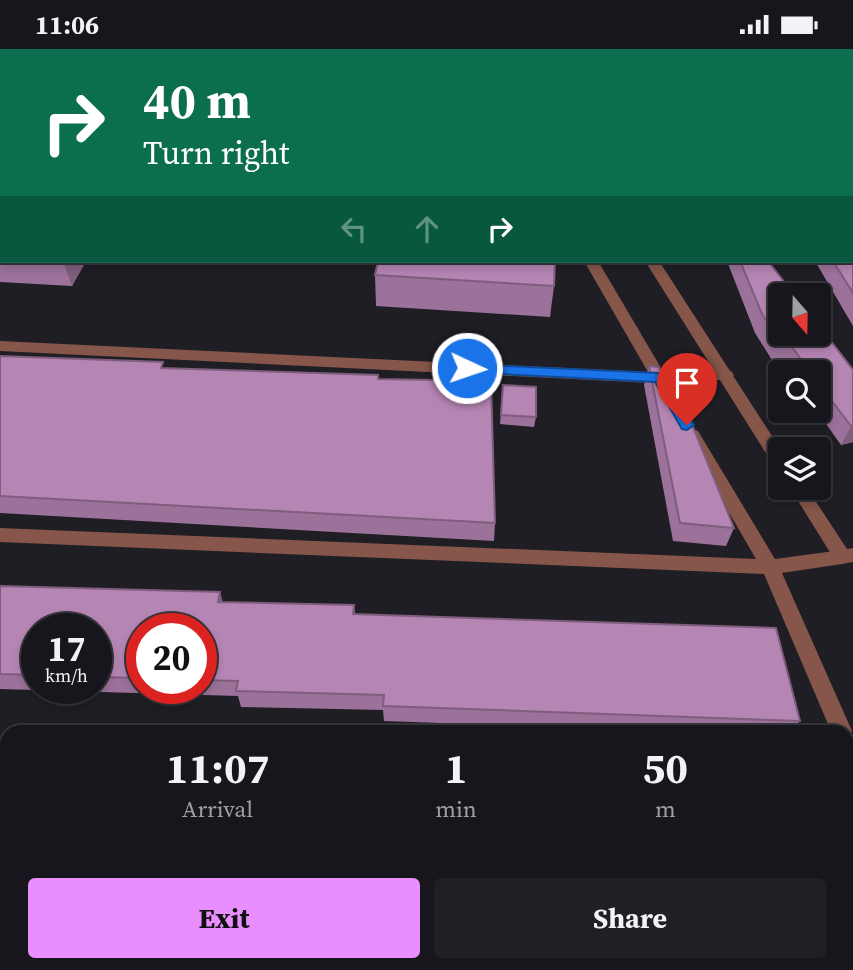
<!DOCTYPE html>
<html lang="en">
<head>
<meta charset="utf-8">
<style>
	body { margin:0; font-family:"Source Serif 4",serif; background:#201f25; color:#f1f3f6; height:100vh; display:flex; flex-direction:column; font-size:26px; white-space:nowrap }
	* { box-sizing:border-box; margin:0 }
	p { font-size:23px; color:#9e9fa3 }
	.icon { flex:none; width:38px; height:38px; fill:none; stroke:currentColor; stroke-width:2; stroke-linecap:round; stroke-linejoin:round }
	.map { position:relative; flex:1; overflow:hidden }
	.details { position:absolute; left:0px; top:676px; width:854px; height:247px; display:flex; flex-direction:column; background:#17161c; border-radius:21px 21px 0 0; box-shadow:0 4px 10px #0003,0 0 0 2px #36353b }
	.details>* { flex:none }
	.top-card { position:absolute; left:0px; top:0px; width:854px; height:214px; box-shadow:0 4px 10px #0003,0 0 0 2px #36353b; background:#0b6e4f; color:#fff; overflow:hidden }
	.needle { width:46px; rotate:160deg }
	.controls { position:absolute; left:768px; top:234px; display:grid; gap:14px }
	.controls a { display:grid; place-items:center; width:63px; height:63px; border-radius:7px; background:#17161c; box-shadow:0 4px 10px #0003,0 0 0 2px #36353b; font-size:35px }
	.speed { position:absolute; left:21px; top:564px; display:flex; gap:14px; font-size:35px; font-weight:700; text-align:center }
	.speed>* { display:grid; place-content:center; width:91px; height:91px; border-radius:50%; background:#17161c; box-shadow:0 4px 10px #0003,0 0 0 2px #36353b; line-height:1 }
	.speed small { font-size:18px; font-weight:400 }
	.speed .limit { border:10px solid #d22; background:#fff; color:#111 }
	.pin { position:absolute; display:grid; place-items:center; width:60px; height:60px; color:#fff; margin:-72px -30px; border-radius:50% 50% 50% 0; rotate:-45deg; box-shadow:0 0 7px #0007 }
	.pin .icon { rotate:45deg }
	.me { position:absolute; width:77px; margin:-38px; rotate:93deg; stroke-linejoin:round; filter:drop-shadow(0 0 5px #0008) }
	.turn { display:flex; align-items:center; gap:24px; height:147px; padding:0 28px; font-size:32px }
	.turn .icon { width:91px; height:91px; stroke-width:2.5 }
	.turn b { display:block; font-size:49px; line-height:60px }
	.lanes { display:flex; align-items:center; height:66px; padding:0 28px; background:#0003; justify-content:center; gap:35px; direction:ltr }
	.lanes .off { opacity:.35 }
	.eta { display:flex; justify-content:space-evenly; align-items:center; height:119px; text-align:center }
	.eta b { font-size:42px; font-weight:700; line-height:49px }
	.cta { display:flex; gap:14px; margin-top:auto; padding:14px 28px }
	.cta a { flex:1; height:80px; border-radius:7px; background:#e98efe; color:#111; font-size:28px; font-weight:700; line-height:80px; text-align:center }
	.cta a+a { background:#201f25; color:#f1f3f6 }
	.status { display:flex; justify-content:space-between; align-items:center; height:49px; padding:0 35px; background:#17161c; direction:ltr }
	.status svg { height:19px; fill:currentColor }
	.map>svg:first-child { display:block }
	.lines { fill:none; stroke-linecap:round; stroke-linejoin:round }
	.service { fill:#855649; fill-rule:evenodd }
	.minor { fill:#855649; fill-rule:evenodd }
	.wall { fill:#9c729a; fill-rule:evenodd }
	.shaded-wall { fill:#7f5d7d }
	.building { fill:#b585b3; stroke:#7f5d7d; stroke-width:2 }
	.route { fill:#1a73e8; stroke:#114b97; stroke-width:2 }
</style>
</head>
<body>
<div class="status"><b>11:06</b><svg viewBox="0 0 49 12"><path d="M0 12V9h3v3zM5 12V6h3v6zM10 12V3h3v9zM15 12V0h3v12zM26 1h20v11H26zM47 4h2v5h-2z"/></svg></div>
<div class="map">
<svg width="853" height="921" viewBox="0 0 853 921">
	<rect width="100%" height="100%" fill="#1f1e25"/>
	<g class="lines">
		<!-- service -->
		<path class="service" d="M 466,0 L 476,0 L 477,2 L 467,2 Z
			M 0,16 L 2,16 L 2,22 L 0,22 Z
			M 0,130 L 2,130 L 2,138 L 0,138 Z
			M 2,149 L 2,159 L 0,160 L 0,150 Z
			M 584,212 L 598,212 L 664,324 L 726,321 L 731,322 L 734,326 L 731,330 L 670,334 L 662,339 L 654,334 L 0,302 L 0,292 L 648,323 Z
			M 692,380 L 698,382 L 775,510 L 842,501 L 848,503 L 851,508 L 848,513 L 842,515 L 782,524 L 852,682 L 849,687 L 853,688 L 853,720 L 847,718 L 847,682 L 831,682 L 764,525 L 0,493 L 0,479 L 756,510 L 684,386 Z
			M 0,729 L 7,729 L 7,751 L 0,751 Z
			M 847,732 L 853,732 L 853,754 L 847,754 Z"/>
		<!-- minor -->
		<path class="minor" d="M 510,0 L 520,0 L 521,2 L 511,2 Z
			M 645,212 L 659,212 L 781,401 L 780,419 L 774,417 Z
			M 790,439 L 807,439 L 847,500 L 853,499 L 853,513 L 842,515 L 836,513 Z"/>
	</g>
	<!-- wall -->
	<path class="wall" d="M 113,0 L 457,0 L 458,2 L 112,2 Z
		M 853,177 L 853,277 L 815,212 L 852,212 Z
		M 0,203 L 2,203 L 2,212 L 86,212 L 72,237 L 0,233 Z
		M 727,212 L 768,212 L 853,321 L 853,393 L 841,396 L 817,362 L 819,362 L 819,324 L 789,324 L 779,310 L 772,311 L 755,284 Z
		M 375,226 L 554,237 L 550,268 L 376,257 Z
		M 0,307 L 165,319 L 378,330 L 495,474 L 494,492 L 0,464 Z
		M 649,317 L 734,479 L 726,497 L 673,492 L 644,336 Z
		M 503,336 L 536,368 L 534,378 L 500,375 Z
		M 0,537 L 223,553 L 354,556 L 355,565 L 800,672 L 792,682 L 666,682 L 384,672 L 383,661 L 241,658 L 238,647 L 0,640 ZM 37,579 L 96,579 L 96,639 L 37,639 ZM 142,579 L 201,579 L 201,639 L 142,639 Z
		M 0,798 L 7,798 L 7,913 L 0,912 Z
		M 847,812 L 853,812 L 853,921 L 493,921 L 164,915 L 847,915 Z"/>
	<!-- shaded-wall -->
	<path class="shaded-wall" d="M 182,0 L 200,0 L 200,2 L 181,2 Z
		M 2,62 L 2,90 L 0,92 L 0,65 Z
		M 63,212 L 86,212 L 72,237 Z
		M 851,377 L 853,377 L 853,393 L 841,396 Z
		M 220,543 L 225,560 L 218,553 Z"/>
	<!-- building -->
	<path class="building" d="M 113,0 L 182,0 L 181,2 L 112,2 Z
		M 387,0 L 457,0 L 458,2 L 388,2 Z
		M 563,0 L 751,0 L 752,2 L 564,2 Z
		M 0,36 L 2,36 L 2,62 L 0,65 Z
		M 2,158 L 2,203 L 0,203 L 0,161 Z
		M 852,177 L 853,177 L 853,244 L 833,212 L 852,212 Z
		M 378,212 L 555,212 L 554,237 L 375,226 Z
		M 740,212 L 768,212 L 795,247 L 780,247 L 780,285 L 819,285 L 819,277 L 853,321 L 853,377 L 851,377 L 819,335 L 819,324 L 811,324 L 787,291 L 780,292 L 762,265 Z
		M 0,307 L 163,313 L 161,319 L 378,326 L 378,330 L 491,332 L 495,474 L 0,447 Z
		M 649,317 L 659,318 L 689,368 L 734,479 L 680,474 Z
		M 503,336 L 536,338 L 536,368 L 501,366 Z
		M 0,537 L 220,543 L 218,553 L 354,556 L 353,565 L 776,579 L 800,672 L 383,657 L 384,646 L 236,642 L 238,632 L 201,631 L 201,579 L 142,579 L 142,629 L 96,628 L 96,579 L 37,579 L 37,626 L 0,625 Z
		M 0,798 L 7,798 L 7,897 L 0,897 Z
		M 847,812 L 853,812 L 853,911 L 847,911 Z"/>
	<!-- route -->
	<path class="route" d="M 467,315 L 659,324 L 664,325 L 694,376 L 687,381 L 682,380 L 655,333 L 462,323 L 462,316 Z"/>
</svg>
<div class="controls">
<a><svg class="needle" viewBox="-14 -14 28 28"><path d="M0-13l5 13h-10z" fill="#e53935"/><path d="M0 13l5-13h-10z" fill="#9e9fa3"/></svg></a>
<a><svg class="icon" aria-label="search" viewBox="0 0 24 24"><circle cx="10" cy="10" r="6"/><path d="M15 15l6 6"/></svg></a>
<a><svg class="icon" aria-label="layers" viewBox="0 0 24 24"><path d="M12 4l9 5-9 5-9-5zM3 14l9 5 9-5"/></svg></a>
</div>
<div class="speed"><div>17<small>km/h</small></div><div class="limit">20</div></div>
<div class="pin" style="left:687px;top:376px;background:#d93025"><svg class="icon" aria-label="arrive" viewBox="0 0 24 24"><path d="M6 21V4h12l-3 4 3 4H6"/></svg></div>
<svg class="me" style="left:467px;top:319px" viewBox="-20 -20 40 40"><circle r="17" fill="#1a73e8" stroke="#fff" stroke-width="3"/><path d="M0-11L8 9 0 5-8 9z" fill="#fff"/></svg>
<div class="top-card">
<div class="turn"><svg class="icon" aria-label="right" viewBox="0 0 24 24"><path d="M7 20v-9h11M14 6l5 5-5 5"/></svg><div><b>40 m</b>Turn right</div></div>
<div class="lanes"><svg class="icon off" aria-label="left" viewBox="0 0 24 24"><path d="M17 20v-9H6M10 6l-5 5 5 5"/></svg><svg class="icon off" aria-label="ahead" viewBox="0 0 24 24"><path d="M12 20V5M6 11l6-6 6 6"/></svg><svg class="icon" aria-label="right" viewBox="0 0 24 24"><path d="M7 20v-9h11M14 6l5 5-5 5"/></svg></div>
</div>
<section class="details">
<div class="eta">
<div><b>11:07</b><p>Arrival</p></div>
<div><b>1</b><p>min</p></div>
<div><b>50</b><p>m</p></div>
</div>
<div class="cta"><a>Exit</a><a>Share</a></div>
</section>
</div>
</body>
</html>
